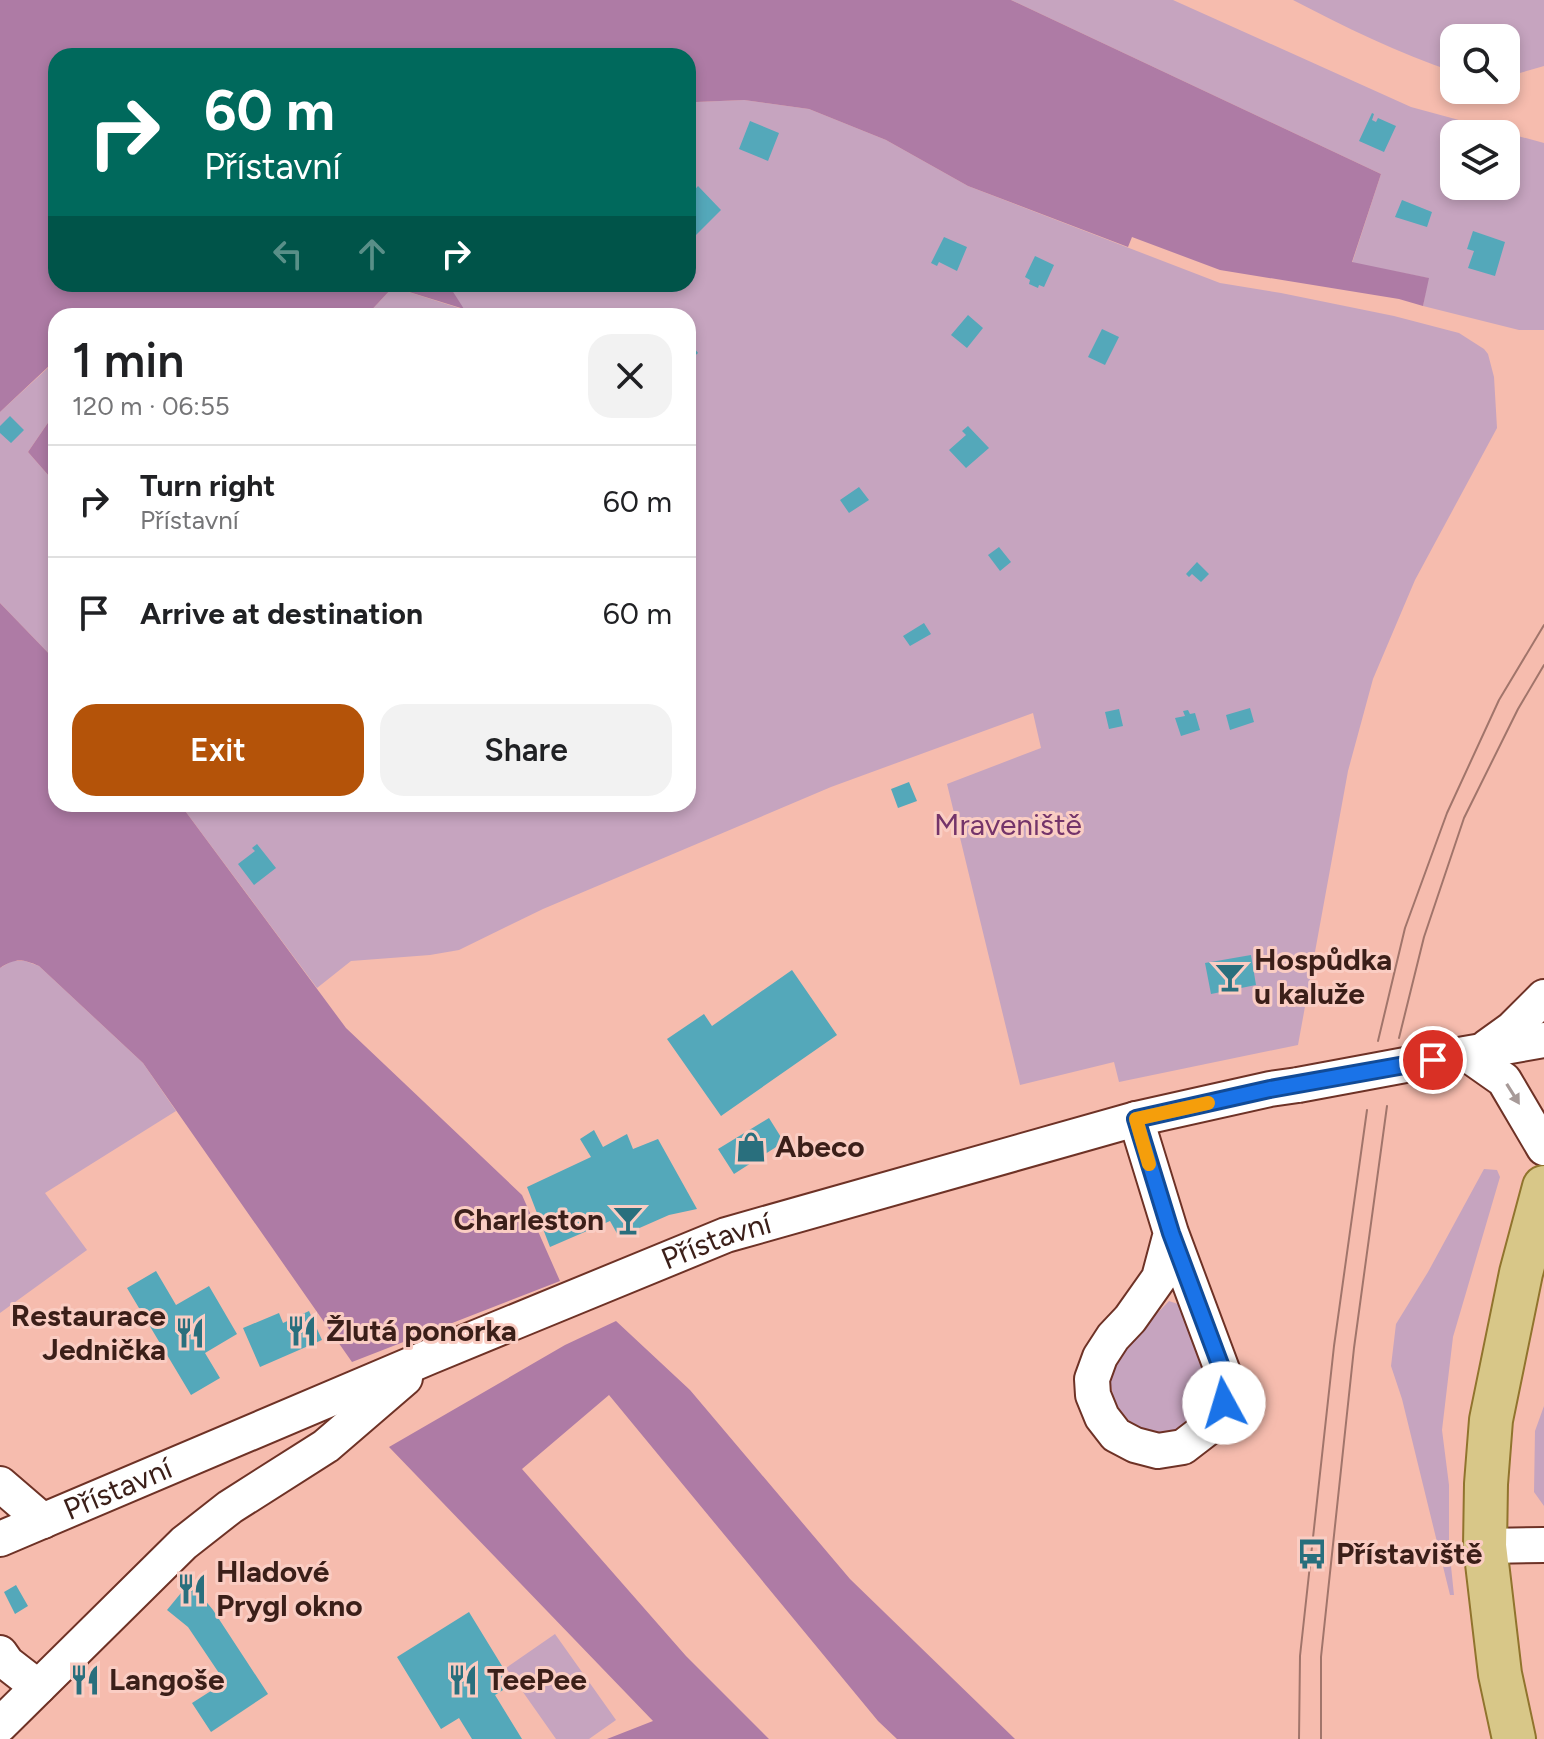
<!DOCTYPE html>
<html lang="en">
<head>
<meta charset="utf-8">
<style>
	body { margin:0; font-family:Figtree,sans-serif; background:#f2f2f2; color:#202124; height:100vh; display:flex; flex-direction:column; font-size:30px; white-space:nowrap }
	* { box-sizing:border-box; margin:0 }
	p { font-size:26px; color:#757577 }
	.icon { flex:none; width:44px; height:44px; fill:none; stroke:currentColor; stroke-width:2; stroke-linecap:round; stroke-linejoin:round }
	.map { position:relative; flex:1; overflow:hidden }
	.drawer { position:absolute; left:48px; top:308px; width:648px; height:504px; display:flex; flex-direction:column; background:#fff; border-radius:24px; box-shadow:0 4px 12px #0003 }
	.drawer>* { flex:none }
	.top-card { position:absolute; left:48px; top:48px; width:648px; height:244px; border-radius:24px; box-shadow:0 4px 12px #0003; background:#00695c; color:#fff; overflow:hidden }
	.buttons { position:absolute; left:1440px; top:24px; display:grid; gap:16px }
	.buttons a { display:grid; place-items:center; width:80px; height:80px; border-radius:16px; background:#fff; box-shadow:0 4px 12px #0003; font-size:40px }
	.pin { position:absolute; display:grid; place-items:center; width:68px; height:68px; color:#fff; margin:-34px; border:4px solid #fff; border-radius:50%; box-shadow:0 2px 8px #0007 }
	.me { position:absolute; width:88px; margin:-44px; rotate:354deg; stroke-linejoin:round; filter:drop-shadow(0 0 6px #0008) }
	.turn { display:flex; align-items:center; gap:28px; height:168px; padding:0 24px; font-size:36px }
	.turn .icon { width:104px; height:104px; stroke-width:2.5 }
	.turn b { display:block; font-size:56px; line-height:68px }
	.lanes { display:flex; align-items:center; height:76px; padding:0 24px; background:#0003; justify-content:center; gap:40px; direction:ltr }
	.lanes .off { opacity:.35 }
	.round { display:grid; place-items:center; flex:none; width:84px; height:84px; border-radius:24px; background:#f2f2f2 }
	.summary { display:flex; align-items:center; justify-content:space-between; height:136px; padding:0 24px }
	h1 { font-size:48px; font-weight:600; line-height:60px }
	.button { display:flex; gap:16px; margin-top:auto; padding:16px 24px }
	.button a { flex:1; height:92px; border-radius:24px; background:#b45309; color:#fff; font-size:32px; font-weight:600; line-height:92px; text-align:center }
	.button a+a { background:#f2f2f2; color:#202124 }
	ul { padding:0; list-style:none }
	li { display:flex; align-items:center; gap:24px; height:112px; padding:0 24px; border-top:2px solid #e0e0e0 }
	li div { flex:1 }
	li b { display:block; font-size:30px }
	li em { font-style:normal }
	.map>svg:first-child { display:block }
	.green { fill:#c6a4bf; fill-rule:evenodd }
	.forest { fill:#ae7ba5 }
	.building { fill:#54a8ba }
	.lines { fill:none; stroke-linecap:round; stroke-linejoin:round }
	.minor-casing { stroke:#6e3226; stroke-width:38 }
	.major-casing { stroke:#90742d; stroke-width:46 }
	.minor { stroke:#fff; stroke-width:34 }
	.major { stroke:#d8c788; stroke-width:42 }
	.tram { stroke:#a1756b; stroke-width:2 }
	.minor-bridge-casing { stroke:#6e3226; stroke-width:38; stroke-linecap:butt }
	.minor-bridge { stroke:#fff; stroke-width:34 }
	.oneway { fill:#a79a98 }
	.route-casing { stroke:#114b97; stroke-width:20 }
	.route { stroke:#1a73e8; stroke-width:14 }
	.slow { stroke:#f59e0b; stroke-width:14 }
	.labels { text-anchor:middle; stroke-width:6; stroke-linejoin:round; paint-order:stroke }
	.park-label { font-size:30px; fill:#74346a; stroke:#facdc3 }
	.poi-label { font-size:30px; font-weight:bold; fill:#3b1f19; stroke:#facdc3; text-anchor:start }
	.street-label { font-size:30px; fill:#3b1f19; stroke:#facdc3 }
</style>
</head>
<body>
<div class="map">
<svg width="1544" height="1739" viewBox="0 0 1544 1739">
	<rect width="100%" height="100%" fill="#f6bcae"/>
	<!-- green -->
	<path class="green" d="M 1011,0 L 1173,0 L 1411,107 L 1544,143 L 1544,330 L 1519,330 L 1423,306 L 1428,278 L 1352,263 L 1381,174 ZM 1454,134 L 1506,134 L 1506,186 L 1454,186 Z
		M 1293,0 L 1544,0 L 1544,66 L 1506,77 L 1506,38 L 1454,38 L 1454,72 C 1398,53 1345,27 1293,0 Z
		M 688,100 L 696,102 L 744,100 L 809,109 L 886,140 L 968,186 L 1220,283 L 1281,293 L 1394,316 L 1459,333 L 1484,349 L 1488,354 L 1494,377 L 1497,428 L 1415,580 L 1373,679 L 1348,771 L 1298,1045 L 1119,1082 L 1114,1062 L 1020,1085 L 947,784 L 1041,748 L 1033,713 L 831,787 L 543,909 L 459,950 L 430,955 L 351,961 L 317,988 L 180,804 L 688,804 L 688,316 L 366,316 L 393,287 L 462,309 L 448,284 L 688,284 Z
		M 50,366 L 56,371 L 56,411 L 28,452 L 56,484 L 56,661 L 0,603 L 0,412 Z
		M 12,961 L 25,961 L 39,966 L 143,1063 L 176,1111 L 45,1193 L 87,1250 L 0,1313 L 0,968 Z
		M 1484,1169 L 1497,1170 L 1500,1177 L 1453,1337 L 1442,1430 L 1449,1485 L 1449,1547 L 1454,1595 L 1450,1595 L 1402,1399 L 1391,1366 L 1396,1324 L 1428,1272 Z
		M 1169,1301 L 1178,1304 C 1190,1331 1218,1380 1198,1408 C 1192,1418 1179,1427 1169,1434 L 1151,1434 L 1133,1425 L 1115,1404 L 1110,1381 L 1120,1352 Z
		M 1544,1406 L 1544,1506 L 1534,1492 L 1535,1431 Z
		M 555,1634 L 616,1720 L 589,1739 L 556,1739 L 506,1668 Z"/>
	<!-- forest -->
	<path class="forest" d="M 0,0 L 1011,0 L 1381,174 L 1352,262 L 1429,278 L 1423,306 L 1399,299 L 1220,270 L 1132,237 L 1128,247 L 968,186 L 886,140 L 809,109 L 744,100 L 696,102 L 688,100 L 688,56 L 56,56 L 56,284 L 448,284 L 464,309 L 393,287 L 366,316 L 56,316 L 56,371 L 49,366 L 0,412 Z
		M 56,411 L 56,484 L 28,452 Z
		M 0,603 L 56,661 L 56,804 L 180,804 L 346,1028 L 522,1195 L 560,1281 L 352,1362 L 143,1063 L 39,966 C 22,959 16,958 0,968 Z
		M 616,1321 L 690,1390 L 850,1579 L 1015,1739 L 897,1739 L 878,1721 L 609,1395 L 522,1469 L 686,1656 L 769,1739 L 607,1739 L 653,1721 L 389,1447 L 565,1345 Z"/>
	<!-- building -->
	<path class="building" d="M 1372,113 L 1374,114 L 1372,120 L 1376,122 L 1378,118 L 1396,126 L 1384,152 L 1359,141 Z
		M 750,121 L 779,133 L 768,161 L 739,149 Z
		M 698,186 L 721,210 L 688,243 L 688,191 L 691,194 Z
		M 1402,200 L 1432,212 L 1427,227 L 1395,217 Z
		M 1473,231 L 1505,242 L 1495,276 L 1468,268 L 1474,251 L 1467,249 Z
		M 944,237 L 967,247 L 957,271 L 939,262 L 937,266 L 931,263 Z
		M 1035,256 L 1054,265 L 1044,287 L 1039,285 L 1038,288 L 1029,284 L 1030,280 L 1025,277 Z
		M 968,315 L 983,328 L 967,348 L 951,335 Z
		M 1102,329 L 1119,337 L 1105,365 L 1088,357 Z
		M 688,340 L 698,353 L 688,362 Z
		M 10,416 L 24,430 L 11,443 L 0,433 L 0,426 Z
		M 968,426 L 989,448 L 966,468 L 949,450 L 966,435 L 962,431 Z
		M 859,487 L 869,500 L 849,513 L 840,500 Z
		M 999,547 L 1011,562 L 1000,571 L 988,555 Z
		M 1197,562 L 1209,574 L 1201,582 L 1192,574 L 1189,577 L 1186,574 Z
		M 924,623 L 931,634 L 910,646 L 903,636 Z
		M 1250,708 L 1254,722 L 1230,730 L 1226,715 Z
		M 1119,709 L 1123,726 L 1109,729 L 1105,712 Z
		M 1188,710 L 1190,714 L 1195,713 L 1200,730 L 1181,736 L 1175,718 L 1185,716 L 1183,711 Z
		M 909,782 L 917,801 L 898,808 L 891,789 Z
		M 257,844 L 276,868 L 254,885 L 238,864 L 255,851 L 252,848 Z
		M 1251,955 L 1256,985 L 1211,994 L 1205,963 Z
		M 792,970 L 837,1035 L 721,1116 L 667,1039 L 704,1014 L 712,1026 Z
		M 769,1118 L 784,1142 L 734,1174 L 718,1149 Z
		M 594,1130 L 603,1147 L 627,1134 L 633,1149 L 658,1139 L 697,1209 L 669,1215 L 619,1237 L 610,1221 L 550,1247 L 527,1187 L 591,1157 L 580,1139 Z
		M 156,1271 L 176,1305 L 209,1286 L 237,1334 L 205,1353 L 220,1378 L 191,1395 L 127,1288 Z
		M 309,1311 L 322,1340 L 260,1367 L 243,1328 L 279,1313 L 283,1323 Z
		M 190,1582 L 213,1610 L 268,1694 L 211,1732 L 192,1703 L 225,1682 L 188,1627 L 167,1610 Z
		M 16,1585 L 28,1606 L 15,1614 L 4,1592 Z
		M 469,1612 L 513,1684 L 495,1695 L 522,1739 L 472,1739 L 459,1718 L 441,1729 L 397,1657 Z"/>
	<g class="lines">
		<!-- minor casing -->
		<g class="minor-casing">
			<g id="minor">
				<path d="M 1487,1047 L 1512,1029 L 1544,997"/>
				<path d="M 1467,1054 L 1504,1080 L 1544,1148"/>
				<path d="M 1459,1055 L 1544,1040"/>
				<path d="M 1136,1119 L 1171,1233 L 1224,1375 L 1224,1403 L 1209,1427 L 1183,1447 L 1158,1451 L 1135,1445 L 1116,1435 L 1102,1417 L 1093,1395 L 1092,1379 L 1100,1357 L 1113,1337 L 1130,1319 L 1159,1278 L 1171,1233"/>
				<path d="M 0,1484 L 43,1521"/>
				<path id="s1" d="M 0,1539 L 429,1357 L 726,1235 L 1136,1119 L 1270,1089 L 1298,1085"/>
				<path d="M 1485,1546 L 1544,1545"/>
				<path d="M 0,1653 L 7,1663 L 38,1687"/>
				<path d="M 0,1725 L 184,1543 L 230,1507 L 326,1446 L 405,1378"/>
			</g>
		</g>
		<!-- major casing -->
		<g class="major-casing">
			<path id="major" d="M 1514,1739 L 1500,1674 L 1485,1546 L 1486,1484 L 1491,1420 L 1521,1273 L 1544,1187"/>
		</g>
		<!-- minor -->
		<use href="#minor" class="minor"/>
		<!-- major -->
		<use href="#major" class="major"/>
		<!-- tram -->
		<path class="tram" d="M 1399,1038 L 1424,937 L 1464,818 L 1518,709 L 1544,665
			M 1378,1041 L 1405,928 L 1447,813 L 1499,700 L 1544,625
			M 1299,1739 L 1300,1656 L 1334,1346 L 1367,1110
			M 1321,1739 L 1321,1657 L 1354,1348 L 1387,1106"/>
		<!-- minor-bridge casing -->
		<g class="minor-bridge-casing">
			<path id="minor-bridge" d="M 1298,1085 L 1459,1055"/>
		</g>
		<!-- minor-bridge -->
		<use href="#minor-bridge" class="minor-bridge"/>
	</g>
	<!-- one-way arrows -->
	<defs><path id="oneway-solid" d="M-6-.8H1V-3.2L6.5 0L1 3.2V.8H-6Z" transform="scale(2)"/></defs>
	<use class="oneway" href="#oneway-solid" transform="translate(1513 1094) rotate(58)"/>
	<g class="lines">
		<!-- route casing -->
		<g class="route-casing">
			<path id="route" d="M 1224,1403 L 1224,1375 L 1171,1233 L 1136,1119 L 1270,1089 L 1433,1060"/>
		</g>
		<!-- route -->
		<use href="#route" class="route"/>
		<!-- slow -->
		<path class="slow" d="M 1149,1164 L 1136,1119 L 1208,1103"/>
	</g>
	<!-- icons -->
	<defs>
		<g id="bar-bare" transform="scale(2.4)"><path d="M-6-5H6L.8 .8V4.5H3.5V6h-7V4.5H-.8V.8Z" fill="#296f7d" stroke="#facdc3" stroke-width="2.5" paint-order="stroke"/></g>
		<g id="shop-bare" transform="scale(2.4)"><path d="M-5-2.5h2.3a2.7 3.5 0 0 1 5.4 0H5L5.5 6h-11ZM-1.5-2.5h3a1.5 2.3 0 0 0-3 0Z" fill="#296f7d" stroke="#facdc3" stroke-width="2.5" paint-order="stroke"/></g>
		<g id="restaurant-bare" transform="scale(2.4)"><path d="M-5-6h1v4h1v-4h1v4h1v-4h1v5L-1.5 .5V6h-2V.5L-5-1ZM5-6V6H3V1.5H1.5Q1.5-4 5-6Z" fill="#296f7d" stroke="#facdc3" stroke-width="2.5" paint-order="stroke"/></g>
		<g id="bus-bare" transform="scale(2.4)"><path d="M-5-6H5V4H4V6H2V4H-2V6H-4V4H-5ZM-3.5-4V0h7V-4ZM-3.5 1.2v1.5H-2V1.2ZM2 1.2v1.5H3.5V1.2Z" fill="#296f7d" stroke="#facdc3" stroke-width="2.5" paint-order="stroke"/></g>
	</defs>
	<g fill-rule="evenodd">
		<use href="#bar-bare" x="1230" y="977"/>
		<use href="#shop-bare" x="751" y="1147"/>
		<use href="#bar-bare" x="628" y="1220"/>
		<use href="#restaurant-bare" x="302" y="1331"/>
		<use href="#restaurant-bare" x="190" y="1333"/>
		<use href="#bus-bare" x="1312" y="1554"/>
		<use href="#restaurant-bare" x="192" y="1589"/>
		<use href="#restaurant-bare" x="85" y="1680"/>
		<use href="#restaurant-bare" x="463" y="1680"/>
	</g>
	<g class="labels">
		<!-- park labels -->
		<g class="park-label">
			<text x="1008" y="835">Mraveniště</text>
		</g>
		<!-- poi labels -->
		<g class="poi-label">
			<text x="1254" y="970">Hospůdka<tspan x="1254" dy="34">u kaluže</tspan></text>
			<text x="775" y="1157">Abeco</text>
			<text x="604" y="1230" text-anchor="end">Charleston</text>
			<text x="166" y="1326" text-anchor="end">Restaurace<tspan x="166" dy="34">Jednička</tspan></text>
			<text x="326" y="1341">Žlutá ponorka</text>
			<text x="1336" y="1564">Přístaviště</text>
			<text x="216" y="1582">Hladové<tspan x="216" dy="34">Prygl okno</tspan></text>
			<text x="109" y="1690">Langoše</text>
			<text x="487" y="1690">TeePee</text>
		</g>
		<!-- street labels -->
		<g class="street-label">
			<text dy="10" stroke="none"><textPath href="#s1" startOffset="776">Přístavní</textPath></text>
			<text dy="10" stroke="none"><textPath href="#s1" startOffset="128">Přístavní</textPath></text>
		</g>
	</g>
</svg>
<div class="buttons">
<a><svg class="icon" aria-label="search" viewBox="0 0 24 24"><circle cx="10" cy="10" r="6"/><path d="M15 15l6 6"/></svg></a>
<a><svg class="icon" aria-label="layers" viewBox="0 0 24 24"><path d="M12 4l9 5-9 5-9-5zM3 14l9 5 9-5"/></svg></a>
</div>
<div class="pin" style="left:1433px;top:1060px;background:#d93025"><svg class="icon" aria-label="arrive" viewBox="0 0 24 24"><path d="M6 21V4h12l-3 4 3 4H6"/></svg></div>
<svg class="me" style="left:1224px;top:1403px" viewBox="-20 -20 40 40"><circle r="19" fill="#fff"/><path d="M0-13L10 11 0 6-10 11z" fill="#1a73e8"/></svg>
<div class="top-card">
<div class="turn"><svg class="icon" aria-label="right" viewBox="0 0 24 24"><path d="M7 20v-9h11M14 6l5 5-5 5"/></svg><div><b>60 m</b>Přístavní</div></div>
<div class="lanes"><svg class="icon off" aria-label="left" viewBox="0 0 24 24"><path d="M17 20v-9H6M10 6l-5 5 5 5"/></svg><svg class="icon off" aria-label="ahead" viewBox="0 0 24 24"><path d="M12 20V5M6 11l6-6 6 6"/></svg><svg class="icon" aria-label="right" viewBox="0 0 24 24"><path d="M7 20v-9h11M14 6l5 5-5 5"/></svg></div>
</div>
<section class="drawer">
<div class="summary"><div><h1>1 min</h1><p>120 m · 06:55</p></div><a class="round"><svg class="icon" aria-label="close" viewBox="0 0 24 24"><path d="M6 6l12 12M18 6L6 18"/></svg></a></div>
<ul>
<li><svg class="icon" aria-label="right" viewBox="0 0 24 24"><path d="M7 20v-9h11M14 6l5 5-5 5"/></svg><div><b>Turn right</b><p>Přístavní</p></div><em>60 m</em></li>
<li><svg class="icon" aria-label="arrive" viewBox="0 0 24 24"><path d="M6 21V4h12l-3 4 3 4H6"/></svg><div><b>Arrive at destination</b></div><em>60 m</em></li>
</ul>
<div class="button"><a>Exit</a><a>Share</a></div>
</section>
</div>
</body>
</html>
